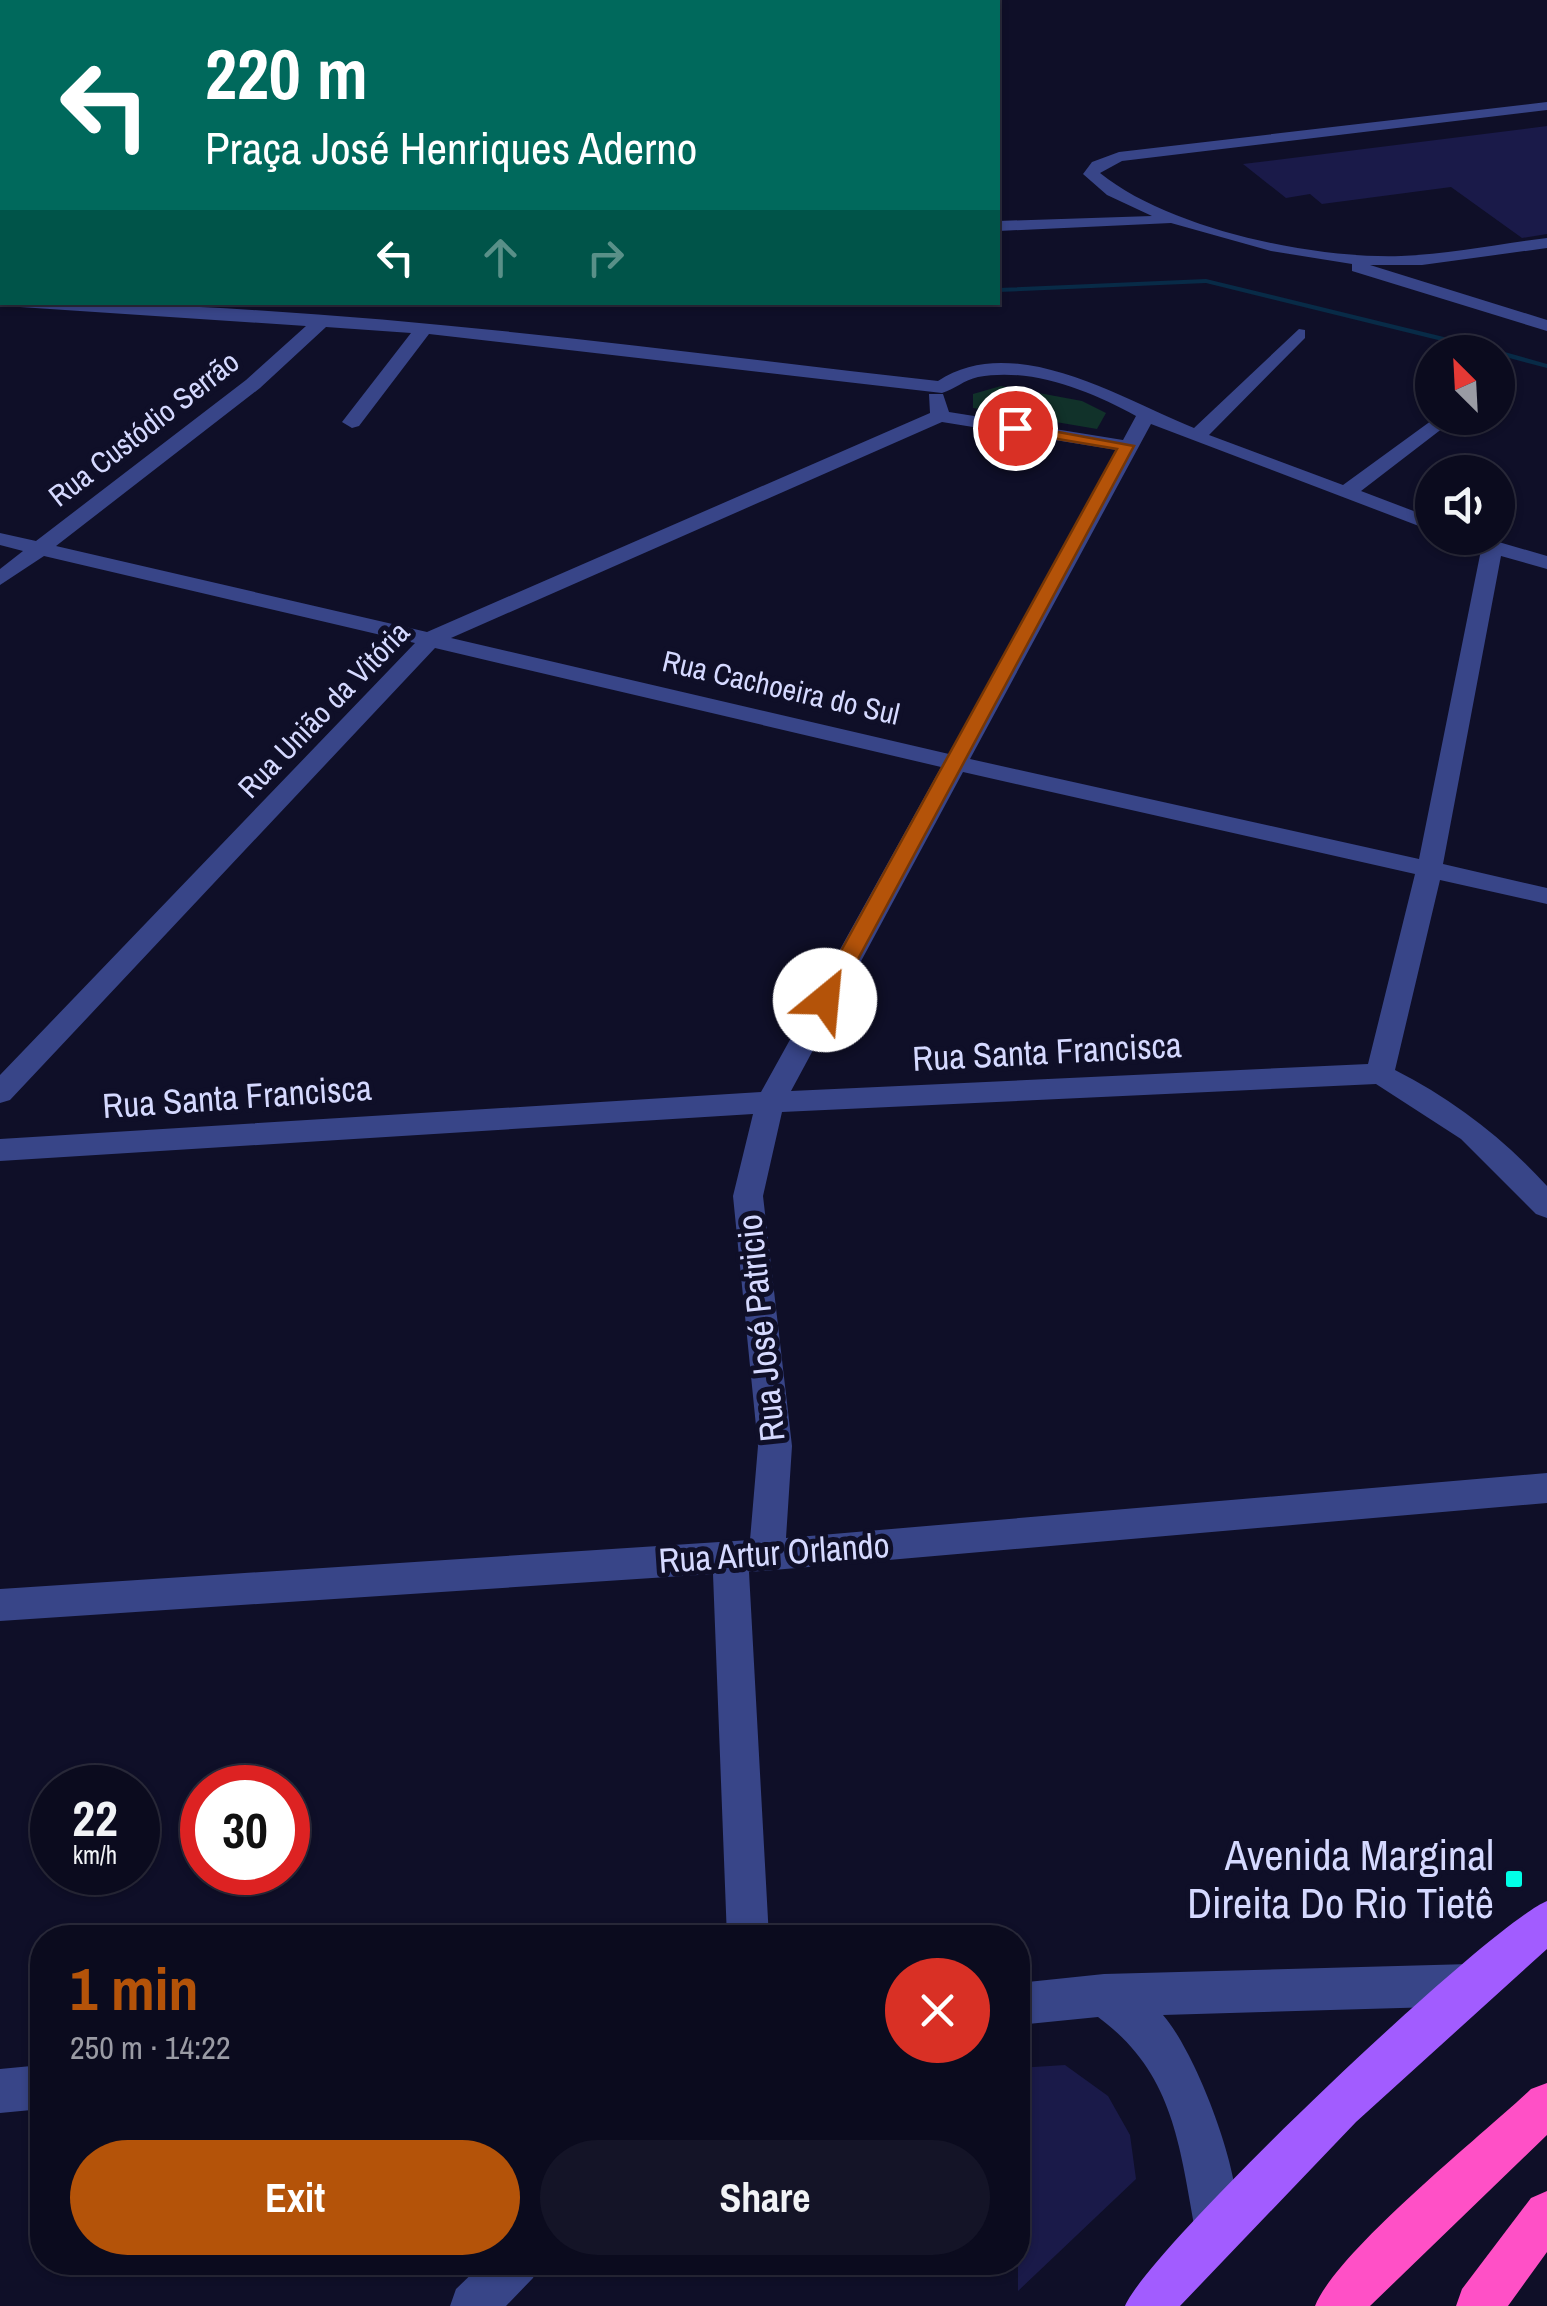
<!DOCTYPE html>
<html lang="en">
<head>
<meta charset="utf-8">
<style>
	body { margin:0; font-family:"Archivo Narrow",sans-serif; background:#141427; color:#f1f3f6; height:100vh; display:flex; flex-direction:column; font-size:38px; white-space:nowrap }
	* { box-sizing:border-box; margin:0 }
	p { font-size:32px; color:#9a9ba4 }
	.icon { flex:none; width:55px; height:55px; fill:none; stroke:currentColor; stroke-width:2; stroke-linecap:round; stroke-linejoin:round }
	.map { position:relative; flex:1; overflow:hidden }
	.details { position:absolute; left:30px; top:1925px; width:1000px; height:350px; display:flex; flex-direction:column; background:#0b0b1e; border-radius:40px; box-shadow:0 2px 8px #0004,0 0 0 2px #2b2b3c }
	.details>* { flex:none }
	.hud { position:absolute; left:0px; top:0px; width:1000px; height:305px; box-shadow:0 2px 8px #0004,0 0 0 2px #2b2b3c; background:#00695c; color:#fff; overflow:hidden }
	.needle { width:65px; rotate:336deg }
	.tools { position:absolute; left:1415px; top:335px; display:grid; gap:20px }
	.tools a { display:grid; place-items:center; width:100px; height:100px; border-radius:50%; background:#0b0b1e; box-shadow:0 2px 8px #0004,0 0 0 2px #2b2b3c; font-size:50px }
	.speed { position:absolute; left:30px; top:1765px; display:flex; gap:20px; font-size:50px; font-weight:700; text-align:center }
	.speed>* { display:grid; place-content:center; width:130px; height:130px; border-radius:50%; background:#0b0b1e; box-shadow:0 2px 8px #0004,0 0 0 2px #2b2b3c; line-height:1 }
	.speed small { font-size:25px; font-weight:400 }
	.speed .limit { border:15px solid #d22; background:#fff; color:#111 }
	.pin { position:absolute; display:grid; place-items:center; width:85px; height:85px; color:#fff; margin:-42px; border:5px solid #fff; border-radius:50%; box-shadow:0 2px 10px #0007 }
	.me { position:absolute; width:110px; margin:-55px; rotate:28deg; stroke-linejoin:round; filter:drop-shadow(0 0 8px #0008) }
	.turn { display:flex; align-items:center; gap:35px; height:210px; padding:0 40px; font-size:45px }
	.turn .icon { width:130px; height:130px; stroke-width:2.5 }
	.turn b { display:block; font-size:70px; line-height:85px }
	.lanes { display:flex; align-items:center; height:95px; padding:0 40px; background:#0003; justify-content:center; gap:50px; direction:ltr }
	.lanes .off { opacity:.35 }
	.round { display:grid; place-items:center; flex:none; width:105px; height:105px; border-radius:52px; background:#141427 }
	.head { display:flex; align-items:center; justify-content:space-between; height:170px; padding:0 40px }
	h1 { font-size:60px; font-weight:700; line-height:75px; color:#b45309 }
	.primary-button { display:flex; gap:20px; margin-top:auto; padding:20px 40px }
	.primary-button a { flex:1; height:115px; border-radius:60px; background:#b45309; color:#fff; font-size:40px; font-weight:700; line-height:115px; text-align:center }
	.primary-button a+a { background:#141427; color:#f1f3f6 }
	.map>svg:first-child { display:block }
	.green { fill:#11322a }
	.lines { fill:none; stroke-linecap:round; stroke-linejoin:round }
	.stream { fill:#082b47; fill-rule:evenodd }
	.building { fill:#1a1a49 }
	.minor { fill:#384588; fill-rule:evenodd }
	.major { fill:#a25cff; fill-rule:evenodd }
	.highway { fill:#ff50c6; fill-rule:evenodd }
	.route { fill:#b45309; stroke:#753606; stroke-width:2.5 }
	.poi-dot { fill:#01ffe7; stroke:#0f0f28; stroke-width:4 }
	.labels { text-anchor:middle; stroke-width:10; stroke-linejoin:round; paint-order:stroke }
	.far-street-label { font-size:30px; fill:#d5d9ff; stroke:#0f0f28 }
	.street-label { font-size:35px; fill:#d5d9ff; stroke:#0f0f28 }
	.near-poi-label { font-size:42px; fill:#d5d9ff; stroke:#0f0f28; text-anchor:end }
</style>
</head>
<body>
<div class="map">
<svg width="1547" height="2306" viewBox="0 0 1547 2306">
	<rect width="100%" height="100%" fill="#0f0f28"/>
	<!-- green -->
	<path class="green" d="M 1001,386 L 1082,401 L 1106,413 L 1097,429 L 973,408 L 973,394 Z"/>
	<g class="lines">
		<!-- stream -->
		<path class="stream" d="M 0,135 L 2,135 L 2,139 L 0,139 Z
			M 1206,279 L 1501,351 L 1547,364 L 1547,368 L 1498,355 L 1498,352 L 1487,352 L 1206,283 L 998,292 L 998,288 Z"/>
	</g>
	<!-- building -->
	<path class="building" d="M 1547,126 L 1547,234 L 1522,238 L 1451,187 L 1322,204 L 1310,194 L 1286,198 L 1243,164 Z
		M 1065,2065 L 1108,2096 L 1130,2135 L 1136,2179 L 1018,2291 L 1018,2068 Z"/>
	<g class="lines">
		<!-- minor -->
		<path class="minor" d="M 967,0 L 981,0 L 982,2 L 969,2 Z
			M 1547,102 L 1547,110 L 1122,161 L 1100,173 C 1169,229 1313,259 1401,256 C 1450,254 1498,244 1547,238 L 1547,248 L 1422,265 L 1370,265 L 1547,320 L 1547,331 L 1352,271 L 1352,264 L 1271,251 L 1171,223 L 998,231 L 998,221 L 1152,216 L 1107,195 L 1083,174 L 1092,162 L 1119,152 Z
			M 0,160 L 2,160 L 2,170 L 0,170 Z
			M 12,302 C 322,302 630,346 938,381 C 1014,330 1123,400 1194,428 L 1299,329 L 1305,330 L 1305,338 L 1209,435 L 1343,485 L 1435,418 L 1456,418 L 1361,491 L 1432,518 L 1432,531 L 1151,424 L 970,759 L 1419,859 L 1481,550 L 1454,538 L 1485,538 L 1547,556 L 1547,569 L 1501,556 L 1443,864 L 1547,888 L 1547,904 L 1440,880 L 1395,1070 C 1454,1100 1503,1138 1547,1186 L 1547,1218 L 1536,1214 L 1461,1139 L 1376,1084 L 782,1112 L 763,1196 L 792,1446 L 786,1538 L 1547,1473 L 1547,1503 L 749,1572 L 769,1938 L 727,1938 L 713,1574 L 0,1621 L 0,1589 L 750,1540 L 758,1446 L 733,1196 L 753,1114 L 0,1161 L 0,1139 L 761,1092 L 941,767 L 435,648 L 10,1100 L 0,1103 L 0,1075 L 415,643 L 44,556 L 0,585 L 0,569 L 23,551 L 0,545 L 0,533 L 36,541 L 246,380 L 306,326 L 20,307 ZM 326,327 L 411,333 L 342,422 L 352,428 L 359,426 L 429,334 L 942,393 C 955,389 964,380 978,377 C 1032,367 1090,391 1136,416 L 1123,440 L 949,412 L 943,394 L 929,394 L 930,413 L 427,632 L 56,546 L 260,388 ZM 942,422 L 1117,450 L 949,754 L 451,638 ZM 963,772 L 1415,874 L 1368,1064 L 791,1091 Z
			M 1470,1964 L 1485,1970 L 1491,1985 L 1485,2000 L 1470,2006 L 1163,2015 C 1197,2053 1254,2198 1234,2245 L 1218,2252 L 1202,2245 L 1195,2229 C 1179,2143 1173,2072 1098,2017 L 1018,2025 L 1018,1983 L 1104,1974 Z
			M 42,2065 L 42,2109 L 0,2113 L 0,2069 Z
			M 484,2262 L 540,2262 L 533,2278 L 506,2306 L 450,2306 L 456,2289 Z"/>
		<!-- major -->
		<path class="major" d="M 1547,1901 L 1547,1949 L 1356,2122 L 1180,2306 L 1125,2306 C 1149,2248 1487,1926 1547,1901 Z"/>
		<!-- highway -->
		<path class="highway" d="M 1547,2083 L 1547,2135 L 1370,2306 L 1315,2306 C 1337,2251 1481,2136 1531,2089 Z
			M 1547,2191 L 1547,2252 L 1508,2306 L 1456,2306 L 1462,2289 L 1531,2198 Z"/>
	</g>
	<!-- route -->
	<path class="route" d="M 1015,424 L 1134,446 L 836,1000 L 832,1005 L 818,1005 L 814,1000 L 1117,449 L 1010,431 L 1007,428 Z"/>
	<!-- markers -->
	<rect class="poi-dot" x="1504" y="1869" width="20" height="20" rx="5"/>
	<g class="labels">
		<!-- far-street labels -->
		<g class="far-street-label">
			<text transform="translate(144 429) rotate(-38)" y="10">Rua Custódio Serrão</text>
			<text transform="translate(781 688) rotate(13)" y="10">Rua Cachoeira do Sul</text>
			<text transform="translate(324 710) rotate(-46)" y="10">Rua União da Vitória</text>
		</g>
		<!-- street labels -->
		<g class="street-label">
			<text transform="translate(1047 1052) rotate(-3)" y="12">Rua Santa Francisca</text>
			<text transform="translate(237 1097) rotate(-4)" y="12">Rua Santa Francisca</text>
			<text transform="translate(761 1328) rotate(-96)" y="12">Rua José Patricio</text>
			<text transform="translate(774 1553) rotate(-4)" y="12">Rua Artur Orlando</text>
		</g>
		<!-- near-poi labels -->
		<g class="near-poi-label">
			<text x="1494" y="1870">Avenida Marginal<tspan x="1494" dy="48">Direita Do Rio Tietê</tspan></text>
		</g>
	</g>
</svg>
<div class="tools">
<a><svg class="needle" viewBox="-14 -14 28 28"><path d="M0-13l5 13h-10z" fill="#e53935"/><path d="M0 13l5-13h-10z" fill="#9a9ba4"/></svg></a>
<a><svg class="icon" aria-label="sound" viewBox="0 0 24 24"><path d="M4 9h4l5-4v14l-5-4H4zM17 9q2 3 0 6"/></svg></a>
</div>
<div class="speed"><div>22<small>km/h</small></div><div class="limit">30</div></div>
<div class="pin" style="left:1015px;top:428px;background:#d93025"><svg class="icon" aria-label="arrive" viewBox="0 0 24 24"><path d="M6 21V4h12l-3 4 3 4H6"/></svg></div>
<svg class="me" style="left:825px;top:1000px" viewBox="-20 -20 40 40"><circle r="19" fill="#fff"/><path d="M0-13L10 11 0 6-10 11z" fill="#b45309"/></svg>
<div class="hud">
<div class="turn"><svg class="icon" aria-label="left" viewBox="0 0 24 24"><path d="M17 20v-9H6M10 6l-5 5 5 5"/></svg><div><b>220 m</b>Praça José Henriques Aderno</div></div>
<div class="lanes"><svg class="icon" aria-label="left" viewBox="0 0 24 24"><path d="M17 20v-9H6M10 6l-5 5 5 5"/></svg><svg class="icon off" aria-label="ahead" viewBox="0 0 24 24"><path d="M12 20V5M6 11l6-6 6 6"/></svg><svg class="icon off" aria-label="right" viewBox="0 0 24 24"><path d="M7 20v-9h11M14 6l5 5-5 5"/></svg></div>
</div>
<section class="details">
<div class="head"><div><h1>1 min</h1><p>250 m · 14:22</p></div><a class="round" style="background:#d93025;color:#fff"><svg class="icon" aria-label="close" viewBox="0 0 24 24"><path d="M6 6l12 12M18 6L6 18"/></svg></a></div>
<div class="primary-button"><a>Exit</a><a>Share</a></div>
</section>
</div>
</body>
</html>
